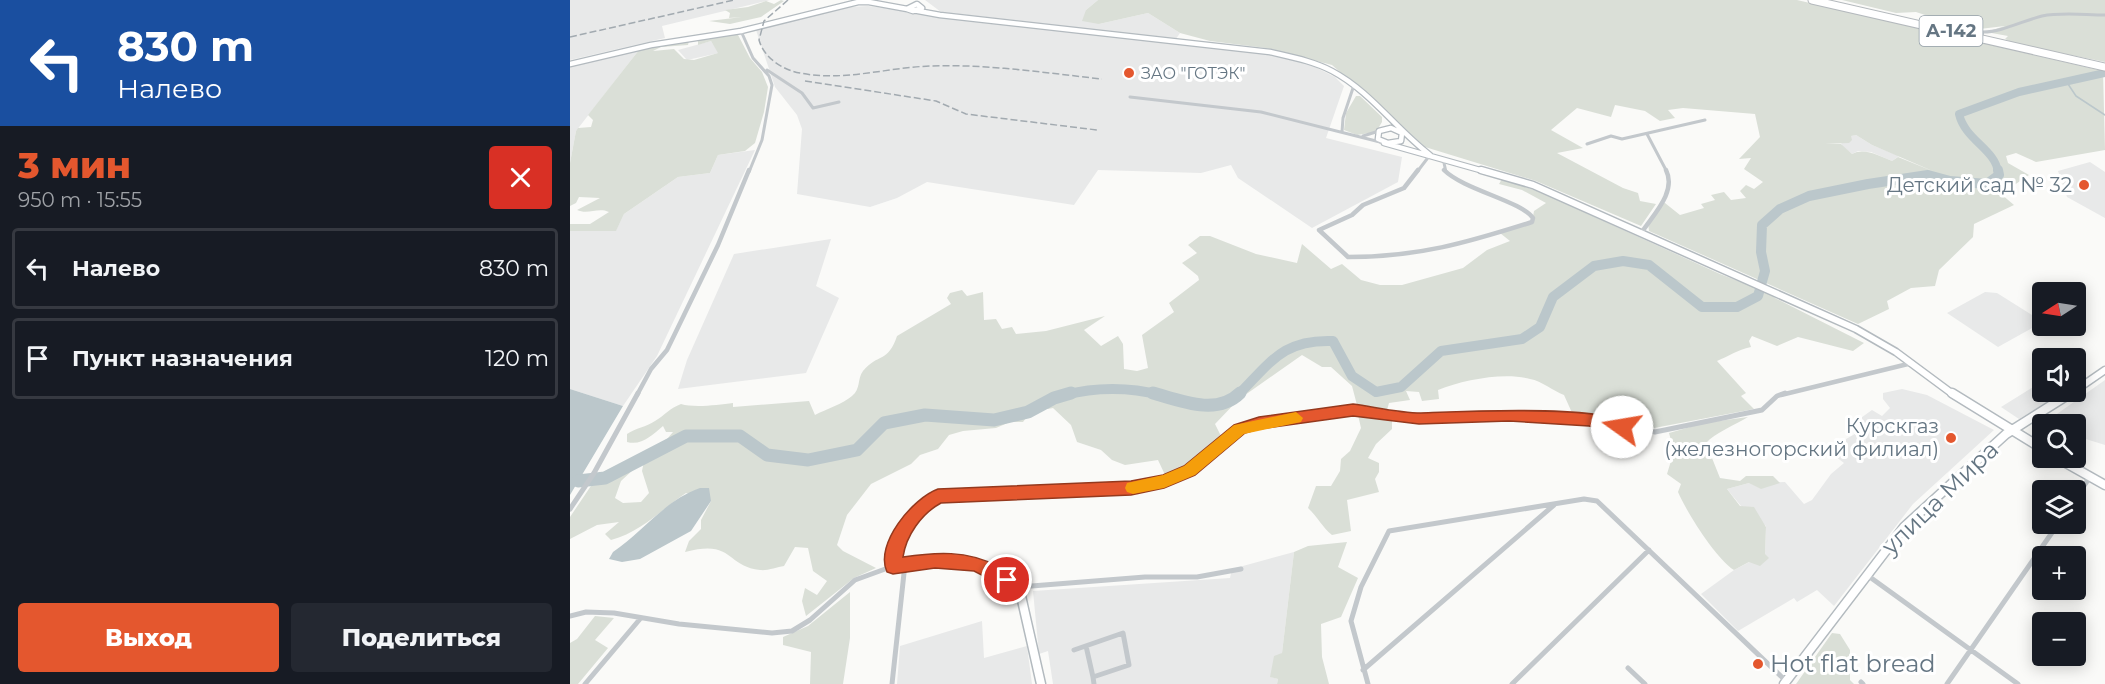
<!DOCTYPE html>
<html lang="ru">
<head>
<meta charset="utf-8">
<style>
	body { margin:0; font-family:Montserrat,sans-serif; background:#242831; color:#f1f3f6; height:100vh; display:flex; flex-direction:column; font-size:22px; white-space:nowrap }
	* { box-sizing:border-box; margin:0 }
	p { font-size:20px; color:#9ea1a6 }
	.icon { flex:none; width:33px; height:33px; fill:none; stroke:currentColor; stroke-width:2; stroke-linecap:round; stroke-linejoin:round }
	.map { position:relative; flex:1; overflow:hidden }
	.details { display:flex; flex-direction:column; background:#171b24; width:570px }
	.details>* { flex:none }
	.top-card { background:#1a4fa0; color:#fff; overflow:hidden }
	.needle { width:39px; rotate:258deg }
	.tools { position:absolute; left:1462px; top:282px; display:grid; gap:12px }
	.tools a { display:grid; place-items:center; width:54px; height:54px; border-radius:6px; background:#171b24; box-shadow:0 3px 15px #0003; font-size:30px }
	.pin { position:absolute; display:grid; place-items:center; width:51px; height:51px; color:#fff; margin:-26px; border:3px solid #fff; border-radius:50%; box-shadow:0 2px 6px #0007 }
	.me { position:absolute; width:66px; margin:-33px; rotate:283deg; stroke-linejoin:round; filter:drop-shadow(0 0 4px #0008) }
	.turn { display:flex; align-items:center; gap:21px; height:126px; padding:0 18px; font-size:27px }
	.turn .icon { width:78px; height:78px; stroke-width:2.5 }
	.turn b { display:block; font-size:42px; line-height:51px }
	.round { display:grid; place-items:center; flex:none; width:63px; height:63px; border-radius:6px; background:#242831 }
	.overview { display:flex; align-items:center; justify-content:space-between; height:102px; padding:0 18px }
	h1 { font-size:36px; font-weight:800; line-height:45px; color:#e4572e }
	.primary-button { display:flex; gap:12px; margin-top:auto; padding:12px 18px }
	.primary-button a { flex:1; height:69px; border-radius:6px; background:#e4572e; color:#fff; font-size:24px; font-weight:800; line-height:69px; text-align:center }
	.primary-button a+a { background:#242831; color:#f1f3f6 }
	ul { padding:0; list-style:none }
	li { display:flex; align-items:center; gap:18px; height:81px; margin:0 12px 9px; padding:0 6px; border:3px solid #363941; border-radius:6px }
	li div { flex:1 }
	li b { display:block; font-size:22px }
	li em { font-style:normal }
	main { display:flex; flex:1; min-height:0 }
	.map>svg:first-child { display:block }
	.built { fill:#e8e9e9 }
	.green { fill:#dadfd7; fill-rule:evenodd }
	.water { fill:#bbc7cb }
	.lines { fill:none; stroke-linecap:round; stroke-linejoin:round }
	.stream { stroke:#bbc7cb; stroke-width:1.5 }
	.river-far2 { stroke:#bbc7cb; stroke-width:8 }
	.river-far1 { stroke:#bbc7cb; stroke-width:10 }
	.river { stroke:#bbc7cb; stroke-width:13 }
	.secondary-far2-casing { stroke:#b3babf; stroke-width:7 }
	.secondary-far1-casing { stroke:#b3babf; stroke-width:9 }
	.secondary-casing { stroke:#b3babf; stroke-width:11 }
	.highway-casing { stroke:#b4b9bd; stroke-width:9 }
	.street-far2 { stroke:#c3c8cc; stroke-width:3 }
	.street-far1 { stroke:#c3c8cc; stroke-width:4.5 }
	.street { stroke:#c3c8cc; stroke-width:5 }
	.secondary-far2 { stroke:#fff; stroke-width:4.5 }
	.secondary-far1 { stroke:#fff; stroke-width:6 }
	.secondary { stroke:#fff; stroke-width:8 }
	.highway { stroke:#fff; stroke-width:7 }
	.rail { stroke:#a2aab0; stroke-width:1.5; stroke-dasharray:7 3; stroke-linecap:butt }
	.route { fill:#e4572e; stroke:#94391e; stroke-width:1.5 }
	.slow { fill:#f59e0b }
	.poi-dot { fill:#e4572e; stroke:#fff; stroke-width:2 }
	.labels { text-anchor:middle; stroke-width:6; stroke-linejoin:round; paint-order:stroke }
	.far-poi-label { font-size:16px; fill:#657683; stroke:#fff; text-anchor:start }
	.shield { fill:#fff; stroke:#939fa8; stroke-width:1.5 }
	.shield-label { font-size:18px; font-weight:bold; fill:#657683 }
	.poi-label { font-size:20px; fill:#657683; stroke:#fff; text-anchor:end }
	.near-street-label { font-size:24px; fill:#657683; stroke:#fff }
	.near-poi-label { font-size:24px; fill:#657683; stroke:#fff; text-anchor:start }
</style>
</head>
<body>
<main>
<section class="details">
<div class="top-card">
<div class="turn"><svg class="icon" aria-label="left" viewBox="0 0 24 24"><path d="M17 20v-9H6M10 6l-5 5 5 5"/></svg><div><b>830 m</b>Налево</div></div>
</div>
<div class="overview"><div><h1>3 мин</h1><p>950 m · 15:55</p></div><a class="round" style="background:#d93025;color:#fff"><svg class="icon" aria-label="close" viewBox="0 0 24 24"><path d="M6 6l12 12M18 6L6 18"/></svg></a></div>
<ul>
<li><svg class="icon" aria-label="left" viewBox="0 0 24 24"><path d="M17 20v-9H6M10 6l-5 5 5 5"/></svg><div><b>Налево</b></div><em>830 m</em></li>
<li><svg class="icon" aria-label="arrive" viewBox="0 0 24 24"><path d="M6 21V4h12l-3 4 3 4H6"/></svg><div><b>Пункт назначения</b></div><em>120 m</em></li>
</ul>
<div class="primary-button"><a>Выход</a><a>Поделиться</a></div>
</section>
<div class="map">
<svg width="1535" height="684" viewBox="0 0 1535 684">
	<rect width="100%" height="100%" fill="#fafaf8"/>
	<!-- built -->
	<path class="built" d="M 0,0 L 200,0 L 92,26 L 95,38 L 0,60 Z
		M 355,0 L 528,0 L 516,10 L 529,24 L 578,13 L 610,33 L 606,39 L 371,12 Z
		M 298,6 L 700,54 L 739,64 L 765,77 L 774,86 L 756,138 L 832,157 L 828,182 L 742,228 L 668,178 L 661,165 L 631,173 L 528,170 L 504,205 L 357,182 L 327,198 L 300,207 L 227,194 L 232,129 L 227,115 L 205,87 L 186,30 L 279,7 Z
		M 141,41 L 149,53 L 117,60 L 108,50 Z
		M 69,50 L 6,131 L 0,163 L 0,65 Z
		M 1286,135 L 1302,145 L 1329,156 L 1322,161 L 1301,152 L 1288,151 L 1282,154 L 1272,146 L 1270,137 Z
		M 185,150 L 87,356 L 53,406 L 0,389 L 0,231 L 46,230 L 54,214 L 108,177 L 140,173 L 148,155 Z
		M 1520,162 L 1535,172 L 1535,218 L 1497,197 L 1488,171 Z
		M 261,239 L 246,286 L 269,298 L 236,373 L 108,389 L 117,360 L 164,254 Z
		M 1415,292 L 1427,293 L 1473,322 L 1428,347 L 1377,313 Z
		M 1535,380 L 1535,445 L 1506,436 L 1506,424 L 1473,424 L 1473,429 L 1467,428 Z
		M 1473,381 L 1473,392 L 1494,392 L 1449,419 L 1431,407 Z
		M 1332,389 L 1357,395 L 1424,430 L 1343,504 L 1264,606 L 1247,590 L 1227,602 L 1224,598 L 1168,631 L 1131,594 L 1164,570 L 1195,554 L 1196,526 L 1171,506 L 1157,489 L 1179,483 L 1215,482 L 1234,504 L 1242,500 L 1261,474 L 1274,463 L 1257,450 L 1290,431 L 1293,426 L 1288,420 L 1302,410 L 1312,416 L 1320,408 L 1313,399 L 1313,393 Z
		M 724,552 L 712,653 L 701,677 L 708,679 L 707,684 L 483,684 L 478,651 L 469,654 L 463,591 L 660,578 L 662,569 Z
		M 412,621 L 414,658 L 457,646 L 462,684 L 327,684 L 330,646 Z"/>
	<!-- green -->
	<path class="green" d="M 211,0 L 214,1 L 191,17 L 160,24 L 139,21 L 172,17 L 159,18 L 160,13 L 155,10 L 178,7 L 196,1 L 204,4 Z
		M 528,0 L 1227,0 L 1533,71 L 1535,150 L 1466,162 L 1446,153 L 1436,156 L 1438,163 L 1459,175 L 1431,194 L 1444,205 L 1404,224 L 1403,237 L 1369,270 L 1365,286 L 1341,288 L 1317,301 L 1319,309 L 1288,324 L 1079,231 L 1078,223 L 1091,203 L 1095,203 L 1110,215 L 1134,208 L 1131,204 L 1145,200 L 1141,195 L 1154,192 L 1161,200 L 1176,198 L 1170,191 L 1176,185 L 1184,189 L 1193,182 L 1174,169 L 1181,158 L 1169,159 L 1190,137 L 1185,114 L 1113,108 L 1098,110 L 1105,118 L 1090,121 L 1075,111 L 1045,105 L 1041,117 L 1007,108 L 981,130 L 1013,148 L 987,153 L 1053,188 L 1068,193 L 1070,201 L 1086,204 L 1071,226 L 966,181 L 855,147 L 762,65 L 696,48 L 640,41 L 610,33 L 578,13 L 529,24 L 512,21 L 516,10 ZM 1286,135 L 1302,145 L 1365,172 L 1328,157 L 1322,161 C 1310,156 1294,147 1282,154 L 1271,144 L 1255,144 L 1279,143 L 1282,140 L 1281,136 Z
		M 1272,0 L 1535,0 L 1535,62 L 1443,43 L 1435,39 L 1438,36 L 1416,32 L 1435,26 L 1401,30 L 1346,12 L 1326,13 Z
		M 167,33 L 180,58 L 192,72 L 198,87 L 194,112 L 185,143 L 175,151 L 148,155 L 140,173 L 108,177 L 54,214 L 46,231 L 0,231 L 0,224 L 20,224 L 39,212 C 28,207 18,215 7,210 L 30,198 L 9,197 L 6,203 L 0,206 L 0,163 L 6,131 L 8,128 L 21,127 L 23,120 L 18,115 L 69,50 L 119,41 L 118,45 L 91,47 L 83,51 L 104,49 L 114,59 L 124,60 L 148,53 L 141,41 L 128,45 L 128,40 Z
		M 786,96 L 790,96 L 812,117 L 812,122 L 806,132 L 787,135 L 774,130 L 776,113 Z
		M 932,179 L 970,192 L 1150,274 L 1202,294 L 1205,298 L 1294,343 L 1283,351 L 1228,337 L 1207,346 L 1182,336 L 1179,341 L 1181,347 C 1167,350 1159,356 1147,361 L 1176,393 L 1171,396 L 1184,409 L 1079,429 L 1003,415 L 994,395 C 983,391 972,381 960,379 C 934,372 893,380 868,390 L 869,399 L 852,401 L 849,392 L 836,391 L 840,400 L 819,403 L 817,410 L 787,405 L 782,386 L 761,367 L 752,367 L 732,355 L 668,400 L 645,424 L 651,436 L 630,457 L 596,477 L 588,460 L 555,465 L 542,460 L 531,450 L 507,442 L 501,425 L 483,408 L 478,409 L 467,403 L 453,422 L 440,422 L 426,428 L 393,431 L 379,435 L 368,449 L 350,455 L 341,464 L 301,484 L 277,515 L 267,545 L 273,551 L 306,568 L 284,578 L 236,616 L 232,601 L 235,588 L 247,595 L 257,581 L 243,571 L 238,548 L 225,547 L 214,566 C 207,567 197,571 190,570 C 155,566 164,539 115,552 L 119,541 L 131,529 L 131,520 L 141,501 L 116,493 C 91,510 71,532 41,540 L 35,534 L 49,522 L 27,525 L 0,539 L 0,517 L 29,474 L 66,456 L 65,468 L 51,481 L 45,498 L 53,503 L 71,502 L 79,493 L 72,471 L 76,451 L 97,439 L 103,432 L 96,432 L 93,426 C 82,435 72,446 57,442 L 57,434 C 66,428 76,427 85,421 C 95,415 100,408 111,404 C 124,408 148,405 163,403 L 163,407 L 239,401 L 245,415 C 256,409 273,404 282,396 C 291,389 287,379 293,371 C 308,353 318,363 327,336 L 381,304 L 377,298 L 380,293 L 392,290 L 397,296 L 413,292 L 414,320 L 426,319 L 432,329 L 442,327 L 446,334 L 476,331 L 535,316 L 514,330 L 531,346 L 548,336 L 553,344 L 554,369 L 567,371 L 578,368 L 572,335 L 604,312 L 599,303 L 629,280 L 628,276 L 612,263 L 627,253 L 618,245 L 630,236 L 640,236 L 686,254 L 727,263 L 732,244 L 761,269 L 772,264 L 791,280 L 810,285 L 832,285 L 893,268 L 917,250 L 940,241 L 930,233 L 962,222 L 964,211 L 976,203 L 952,190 L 929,184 Z
		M 788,415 L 822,420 L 822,429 L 806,444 L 798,458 L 809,463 L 809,472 L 805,479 L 809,492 L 777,500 L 781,531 L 762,535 C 752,527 748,517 738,508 L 746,486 L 761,486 L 770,471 L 771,459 L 780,451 L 791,428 Z
		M 1178,417 C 1165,425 1145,433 1136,443 L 1150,478 L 1170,481 L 1176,476 L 1203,476 L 1210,483 L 1191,489 L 1179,483 L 1157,489 L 1170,506 L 1184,507 L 1196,527 L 1195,554 L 1199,558 L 1190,566 L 1179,562 L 1164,570 C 1146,559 1116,511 1108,492 L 1111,484 L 1097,474 L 1104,451 L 1099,433 L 1134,423 Z
		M 777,542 L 768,567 L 788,578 L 771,617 L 751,624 L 752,657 L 759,684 L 707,684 L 708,679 L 700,677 L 704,656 L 712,653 L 724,552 L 738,546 Z
		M 280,592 L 280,638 L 273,684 L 240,684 L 241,652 L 213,645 L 213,637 L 238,626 Z
		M 25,616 L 44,618 L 25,640 L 38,648 L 8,684 L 0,684 L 0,643 L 7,639 Z
		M 1262,633 L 1270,634 L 1280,650 L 1280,680 L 1284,684 L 1226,684 Z"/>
	<!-- water -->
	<path class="water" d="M 0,389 L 53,406 L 0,495 Z
		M 130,488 L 139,488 L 141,501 L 121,531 L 70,559 L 52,562 L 39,559 L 43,552 C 73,532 95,500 130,488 Z"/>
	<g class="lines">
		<!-- stream -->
		<path class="stream" d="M 1498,84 L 1506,96 L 1535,115"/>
		<!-- river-far2 -->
		<path class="river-far2" d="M 1428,172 C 1425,149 1395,140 1389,114 L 1449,92 L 1535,73"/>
		<!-- river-far1 -->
		<path class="river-far1" d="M 496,395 C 524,387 561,387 589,395
			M 668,395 C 701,362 713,339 763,341 L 782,376 L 806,392 L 831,387 L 871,351 L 952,339 L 970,327 L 983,297 L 1024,266 L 1053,261 L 1079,265 L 1132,307 L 1167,307 L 1188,296 L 1195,271 L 1191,252 L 1192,225 L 1210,209 L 1239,196 L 1298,184 L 1358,175 L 1380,181 L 1417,184 L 1429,175 L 1428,170"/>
		<!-- river -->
		<path class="river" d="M 583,393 C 611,401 647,416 670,393
			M 8,481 L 35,478 L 116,436 L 170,436 L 197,455 L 238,460 L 287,450 L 314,423 L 355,415 L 424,420 L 458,412 L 484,398 L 501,393"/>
		<!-- secondary-far2 casing -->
		<g class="secondary-far2-casing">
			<path id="secondary-far2" d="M 347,4 L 352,8 L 343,11 L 337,9 Z
				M 0,64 L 81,45 L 171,31 L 288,2 L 299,2 L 370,15 L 700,52 C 721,57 743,61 762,71 C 800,91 826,129 860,155
				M 821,128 L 832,133 L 831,141 L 818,143 L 808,139 L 809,131 Z
				M 814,143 L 917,172"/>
		</g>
		<!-- secondary-far1 casing -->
		<g class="secondary-far1-casing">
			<path id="secondary-far1" d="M 911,170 L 963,185 L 1286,329 L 1326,352 L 1384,395
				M 1506,390 L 1535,370
				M 1499,395 L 1503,392"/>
		</g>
		<!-- secondary casing -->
		<g class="secondary-casing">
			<path id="secondary" d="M 1382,393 L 1473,449
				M 1487,458 L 1535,485
				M 449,587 L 471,684
				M 1214,684 L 1334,527 L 1436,434 L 1501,393"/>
		</g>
		<!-- highway casing -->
		<g class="highway-casing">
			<path id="highway" d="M 1242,0 L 1535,67"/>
		</g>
		<!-- street-far2 -->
		<path class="street-far2" d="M 171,31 L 183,58 L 199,76 L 202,85 L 192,140 L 179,172
			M 1411,38 L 1413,32 C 1432,32 1452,21 1472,16 C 1492,12 1515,15 1535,15
			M 197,70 L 232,93 L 243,108 L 269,102
			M 560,97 L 691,112 L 814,143
			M 772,132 L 773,118 L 783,88
			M 1077,134 L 1097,172
			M 793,136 L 809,131
			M 1017,144 L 1041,136 L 1052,139 L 1135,120
			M 874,163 L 876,172
			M 847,172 L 860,155"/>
		<!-- street-far1 -->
		<path class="street-far1" d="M 848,170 L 834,188 L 793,205 L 782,215 L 749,230 L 778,257 C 848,257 896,243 962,222 L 963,218 C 951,201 894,190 874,170
			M 1072,232 C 1083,215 1107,192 1096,170
			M 67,395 L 81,369 L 97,350 L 148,245 L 179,170
			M 1211,395 L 1342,363"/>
		<!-- street -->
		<path class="street" d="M 1506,497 L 1520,477
			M 0,509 L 24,473 L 68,393
			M 323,566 C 326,535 342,513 368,496 L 561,488 L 594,481 L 620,471 L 670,429 L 783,410 L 849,418 L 939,415 L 1019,420 L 1085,432 L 1192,410 L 1207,396 L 1215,393
			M 1297,575 L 1448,684
			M 0,616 L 16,612 L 44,613 L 109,624 L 202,633 L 222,631 L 240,620 L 285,580 L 329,564 L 365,560 L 406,564 L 449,587 L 575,577 L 627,577 L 671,569
			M 516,646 L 523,677
			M 504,650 L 553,633 L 559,665 L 523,677 L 524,684
			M 1058,668 L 1075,684
			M 793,670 L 984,505
			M 1291,682 L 1293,684
			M 15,684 L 70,619
			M 322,684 L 335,564
			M 798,684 L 781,621 L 791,587 L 819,531 L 1014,499 L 1027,501 L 1216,681
			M 942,684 L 1079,550
			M 1377,684 L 1488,524"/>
		<!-- secondary-far2 -->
		<use href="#secondary-far2" class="secondary-far2"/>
		<!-- secondary-far1 -->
		<use href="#secondary-far1" class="secondary-far1"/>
		<!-- secondary -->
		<use href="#secondary" class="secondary"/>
		<!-- highway -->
		<use href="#highway" class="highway"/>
		<!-- rail -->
		<path class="rail" d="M 218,0 L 194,21 L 189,40 C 194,58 213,70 230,73 C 274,82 318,67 362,66 C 419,64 476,73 532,79
			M 0,37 L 164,0
			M 235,81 L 366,101 L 396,114 L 527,130"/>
	</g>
	<!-- route -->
	<path class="route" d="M 783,404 C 805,407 829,413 851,413 C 882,412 1047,403 1060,427 L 1052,433 L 1019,426 L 939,421 L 849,424 L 783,416 L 689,429 L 675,433 L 625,475 L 594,488 L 561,495 L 371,503 C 351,514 336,536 333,557 C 366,552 397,550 427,566 C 434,570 442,572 445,580 L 443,586 L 437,588 L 404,571 L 365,568 L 323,574 L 317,572 C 304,544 343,498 368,489 L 561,481 L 593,475 L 614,466 L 664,425 L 689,417 Z"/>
	<!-- slow -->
	<path class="slow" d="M 726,412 L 733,418 L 731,422 L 674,434 L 625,475 L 594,488 L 563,494 L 557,492 L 555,488 L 557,483 L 593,475 L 614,466 L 664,425 Z"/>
	<!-- markers -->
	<g class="poi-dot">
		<circle cx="559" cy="73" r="6"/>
		<circle cx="1514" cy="185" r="6"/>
		<circle cx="1381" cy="438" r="6"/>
		<circle cx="1188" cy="664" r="6"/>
	</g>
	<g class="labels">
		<!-- far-poi labels -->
		<g class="far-poi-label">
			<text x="571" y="79">ЗАО "ГОТЭК"</text>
		</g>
		<!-- shield labels -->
		<rect class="shield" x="1349.5" y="16" width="63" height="30" rx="4.5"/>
		<g class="shield-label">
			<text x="1381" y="37">А-142</text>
		</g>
		<!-- poi labels -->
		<g class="poi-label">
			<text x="1502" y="192">Детский сад № 32</text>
			<text x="1369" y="433">Курскгаз<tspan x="1369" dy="23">(железногорский филиал)</tspan></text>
		</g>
		<!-- near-street labels -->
		<g class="near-street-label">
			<text transform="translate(1370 498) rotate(-44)" y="8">улица Мира</text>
		</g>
		<!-- near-poi labels -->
		<g class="near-poi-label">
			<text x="1200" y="672">Hot flat bread</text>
		</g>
	</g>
</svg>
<div class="tools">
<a><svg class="needle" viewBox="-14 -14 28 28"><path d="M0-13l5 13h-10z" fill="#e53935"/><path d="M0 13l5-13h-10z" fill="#9ea1a6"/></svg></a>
<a><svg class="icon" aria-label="sound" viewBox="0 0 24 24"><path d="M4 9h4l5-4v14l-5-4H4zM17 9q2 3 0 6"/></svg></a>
<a><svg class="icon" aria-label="search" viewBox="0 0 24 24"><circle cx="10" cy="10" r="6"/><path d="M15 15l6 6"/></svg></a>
<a><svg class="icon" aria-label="layers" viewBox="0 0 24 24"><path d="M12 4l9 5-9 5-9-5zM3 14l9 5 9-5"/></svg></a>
<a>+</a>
<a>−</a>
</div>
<div class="pin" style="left:437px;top:580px;background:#d93025"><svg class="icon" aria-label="arrive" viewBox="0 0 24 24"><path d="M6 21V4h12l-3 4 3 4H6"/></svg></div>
<svg class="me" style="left:1052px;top:427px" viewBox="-20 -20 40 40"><circle r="19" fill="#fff"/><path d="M0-13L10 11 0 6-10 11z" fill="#e4572e"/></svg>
</div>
</main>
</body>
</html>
